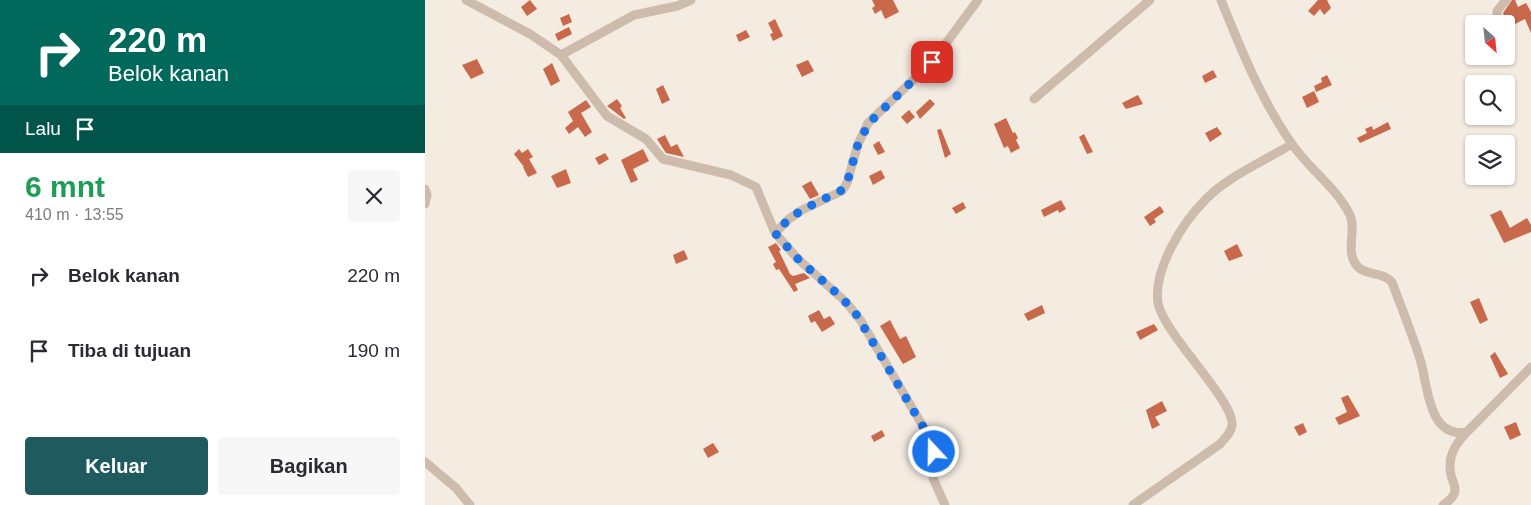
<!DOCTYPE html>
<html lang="id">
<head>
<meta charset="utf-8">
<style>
	body { margin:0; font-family:Arial,sans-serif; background:#f7f7f7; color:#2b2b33; height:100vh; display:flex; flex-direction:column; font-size:19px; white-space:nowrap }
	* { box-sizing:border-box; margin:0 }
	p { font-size:16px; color:#7c7c81 }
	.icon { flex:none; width:28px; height:28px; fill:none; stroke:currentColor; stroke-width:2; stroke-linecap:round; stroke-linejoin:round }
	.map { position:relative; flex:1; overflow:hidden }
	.sheet { display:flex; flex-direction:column; background:#fff; width:425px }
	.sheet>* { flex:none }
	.banner { background:#00695c; color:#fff; overflow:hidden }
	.needle { width:32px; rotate:153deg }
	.tools { position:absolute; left:1040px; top:15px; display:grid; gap:10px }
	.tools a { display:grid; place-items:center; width:50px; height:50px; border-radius:5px; background:#fff; box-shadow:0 1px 4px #0004; font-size:25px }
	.pin { position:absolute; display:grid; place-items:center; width:42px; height:42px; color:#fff; margin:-21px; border-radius:10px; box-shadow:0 2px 8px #0006 }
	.me { position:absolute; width:55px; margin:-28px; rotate:339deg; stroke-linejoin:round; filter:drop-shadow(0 0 4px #0008) }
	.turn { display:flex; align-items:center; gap:18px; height:105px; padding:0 25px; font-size:22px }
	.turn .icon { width:65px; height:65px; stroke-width:2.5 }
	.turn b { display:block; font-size:35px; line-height:42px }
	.then { display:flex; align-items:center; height:48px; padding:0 25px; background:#0003; gap:10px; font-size:19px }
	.round { display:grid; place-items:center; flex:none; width:52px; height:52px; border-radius:5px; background:#f7f7f7 }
	.overview { display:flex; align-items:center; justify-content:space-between; height:85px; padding:0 25px }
	h1 { font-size:30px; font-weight:800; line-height:38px; color:#1e9e55 }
	.primary-button { display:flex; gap:10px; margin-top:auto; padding:10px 25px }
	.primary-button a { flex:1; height:58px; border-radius:5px; background:#1f5a5e; color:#fff; font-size:20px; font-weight:800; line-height:58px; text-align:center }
	.primary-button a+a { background:#f7f7f7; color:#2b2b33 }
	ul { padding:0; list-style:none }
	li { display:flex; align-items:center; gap:15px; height:75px; padding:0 25px }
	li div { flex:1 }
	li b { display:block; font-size:19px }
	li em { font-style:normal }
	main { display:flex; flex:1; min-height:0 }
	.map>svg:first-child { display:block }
	.building { fill:#c8694b }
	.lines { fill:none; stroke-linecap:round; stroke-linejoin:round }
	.street { stroke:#cdbbac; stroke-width:9 }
	.route { stroke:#1a73e8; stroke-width:9; stroke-dasharray:0 16.2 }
</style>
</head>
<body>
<main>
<section class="sheet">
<div class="banner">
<div class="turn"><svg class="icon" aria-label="right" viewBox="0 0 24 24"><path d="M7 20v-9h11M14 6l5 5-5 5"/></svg><div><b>220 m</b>Belok kanan</div></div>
<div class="then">Lalu<svg class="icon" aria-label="arrive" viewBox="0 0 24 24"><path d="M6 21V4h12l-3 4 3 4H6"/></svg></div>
</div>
<div class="overview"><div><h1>6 mnt</h1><p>410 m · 13:55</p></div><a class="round"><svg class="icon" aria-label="close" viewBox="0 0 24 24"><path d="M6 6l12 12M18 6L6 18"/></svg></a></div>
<ul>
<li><svg class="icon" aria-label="right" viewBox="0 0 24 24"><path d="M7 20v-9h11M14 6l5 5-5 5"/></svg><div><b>Belok kanan</b></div><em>220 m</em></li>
<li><svg class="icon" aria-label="arrive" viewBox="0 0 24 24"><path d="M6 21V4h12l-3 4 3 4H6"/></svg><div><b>Tiba di tujuan</b></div><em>190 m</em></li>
</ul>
<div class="primary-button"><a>Keluar</a><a>Bagikan</a></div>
</section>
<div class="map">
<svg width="1106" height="505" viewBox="0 0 1106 505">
	<rect width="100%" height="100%" fill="#f4ebe1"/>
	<!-- building -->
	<path class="building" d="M 105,0 L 112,9 L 102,16 L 96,7 Z
		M 447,0 L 468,0 L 474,12 L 460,19 L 456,10 L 450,14 L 447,8 L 450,6 Z
		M 893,0 L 902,0 L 906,8 L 899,15 L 895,9 L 889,16 L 883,11 Z
		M 1087,0 L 1090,0 L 1093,7 L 1101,3 L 1106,12 L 1106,33 L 1100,19 L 1084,27 L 1078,13 Z
		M 144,14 L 147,22 L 138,26 L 135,18 Z
		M 350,19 L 358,36 L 348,41 L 345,34 L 348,33 L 343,23 Z
		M 144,27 L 147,34 L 133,41 L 130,34 Z
		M 321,30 L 325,37 L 314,42 L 311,35 Z
		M 52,59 L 59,73 L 46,79 L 37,65 Z
		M 383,60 L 389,71 L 377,77 L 371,65 Z
		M 127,63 L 135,81 L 126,86 L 118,69 Z
		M 788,70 L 792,77 L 780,83 L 777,76 Z
		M 902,75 L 907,85 L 891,92 L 889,86 L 897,82 L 896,78 Z
		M 238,85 L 245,100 L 237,104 L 231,89 Z
		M 889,91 L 894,102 L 882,108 L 877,97 Z
		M 713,95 L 718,104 L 701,109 L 697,103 Z
		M 192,99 L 197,106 L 195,108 L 201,118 L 199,119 L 182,106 Z
		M 505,99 L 510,104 L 495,119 L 491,112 Z
		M 161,100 L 166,107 L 156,113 L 167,132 L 160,137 L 153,127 L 144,134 L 140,128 L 148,121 L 143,112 Z
		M 484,110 L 490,117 L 482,124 L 476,117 Z
		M 581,118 L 588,133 L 590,132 L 593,138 L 591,140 L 595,148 L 586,153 L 583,146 L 579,148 L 569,124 Z
		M 963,122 L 966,129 L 935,143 L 932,138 L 942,133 L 940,129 L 947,126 L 948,130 Z
		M 792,127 L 797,134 L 785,142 L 780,133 Z
		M 516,129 L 526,154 L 520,158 L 512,130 Z
		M 659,134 L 668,152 L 662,154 L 654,137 Z
		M 240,135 L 246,147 L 252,144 L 259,157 L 241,153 L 232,139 Z
		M 454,141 L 460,152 L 453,155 L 448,145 Z
		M 94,149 L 97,153 L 103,149 L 108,157 L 104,159 L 112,173 L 103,177 L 98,167 L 99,167 L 89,154 Z
		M 218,149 L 224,161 L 208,169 L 213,180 L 206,183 L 196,160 Z
		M 180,153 L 184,159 L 174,165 L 170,158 Z
		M 141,169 L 146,183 L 132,188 L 126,176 Z
		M 456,170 L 460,178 L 448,185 L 444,176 Z
		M 386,181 L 394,195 L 385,199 L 377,186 Z
		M 636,200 L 641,209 L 634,213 L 633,210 L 619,217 L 616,210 Z
		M 538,202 L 541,208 L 531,214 L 527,208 Z
		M 735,206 L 739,212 L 729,219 L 731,222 L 725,226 L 719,217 Z
		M 1076,210 L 1085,228 L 1102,218 L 1106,225 L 1106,232 L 1079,243 L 1065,215 Z
		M 351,243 L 356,250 L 354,251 L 365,274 L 368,276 L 379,273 L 385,278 L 370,284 L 373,290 L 369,292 L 354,269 L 351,270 L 348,264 L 351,262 L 343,247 Z
		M 812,244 L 818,256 L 804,261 L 799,251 Z
		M 259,250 L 263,259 L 251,264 L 248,255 Z
		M 1054,298 L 1063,320 L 1055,324 L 1045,302 Z
		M 617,305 L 620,313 L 603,321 L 599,314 Z
		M 394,310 L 399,319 L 405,316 L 410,324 L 397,332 L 390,321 L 386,323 L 383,316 Z
		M 465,320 L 475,339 L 481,336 L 491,357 L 478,364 L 455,326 Z
		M 729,324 L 733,330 L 715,340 L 711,332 Z
		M 1070,352 L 1083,374 L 1075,378 L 1065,356 Z
		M 923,395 L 935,416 L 914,425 L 910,418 L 922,412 L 916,398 Z
		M 737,401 L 742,411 L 730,417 L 735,425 L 727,429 L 721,410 Z
		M 1091,422 L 1096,435 L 1085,440 L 1079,427 Z
		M 878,423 L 882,432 L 874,436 L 869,427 Z
		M 457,430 L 460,436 L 449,442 L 446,436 Z
		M 288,443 L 294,452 L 283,458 L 278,449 Z"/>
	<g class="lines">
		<!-- street -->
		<path class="street" d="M 41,0 L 105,34 L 136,55 L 182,116 L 221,139 L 238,159 L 306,175 L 331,187 L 350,233 L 373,259 L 421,302 L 436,321 L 506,440 L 508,447 L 508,478 L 520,505
			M 796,0 C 816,49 836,100 867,144 C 884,169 911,187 925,215 C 932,230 919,253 933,267 C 942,276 957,271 967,282 C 976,307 987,333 995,359 C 1003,383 1002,439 1042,432 L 1106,367
			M 1072,24 L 1072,11 L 1081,0
			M 136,55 L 209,15 L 252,6 L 266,0
			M 609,99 L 725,0
			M 0,189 L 2,195 L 0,204
			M 350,233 L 364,219 L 377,210 L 417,191 L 422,183 L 433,144 L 443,123 L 507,62 L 553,0
			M 0,462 L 31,488 L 45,505
			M 708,505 L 795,444 C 800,438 806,433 807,425 C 810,401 738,333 733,303 C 728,269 758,222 781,199 C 802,177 841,160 867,144
			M 1018,505 C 1023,502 1030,496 1030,490 C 1030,485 1027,479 1026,475 C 1022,457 1030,444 1042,432"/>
	</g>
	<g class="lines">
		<!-- route -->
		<path class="route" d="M 507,62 L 444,123 L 433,144 L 422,183 L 417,190 L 377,210 L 364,219 L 350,233 L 373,259 L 416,297 L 431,314 L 500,430 L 509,452"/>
	</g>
</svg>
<div class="tools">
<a><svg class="needle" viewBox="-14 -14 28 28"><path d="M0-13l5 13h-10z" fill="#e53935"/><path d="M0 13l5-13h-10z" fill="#7c7c81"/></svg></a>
<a><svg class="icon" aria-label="search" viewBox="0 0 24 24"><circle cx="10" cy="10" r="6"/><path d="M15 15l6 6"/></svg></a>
<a><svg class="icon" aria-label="layers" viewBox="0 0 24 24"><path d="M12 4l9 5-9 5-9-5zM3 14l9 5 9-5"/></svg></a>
</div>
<div class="pin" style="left:507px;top:62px;background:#d93025"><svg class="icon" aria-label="arrive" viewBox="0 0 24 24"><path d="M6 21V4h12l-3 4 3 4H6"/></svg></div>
<svg class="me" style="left:509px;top:452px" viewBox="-20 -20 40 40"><circle r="17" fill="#1a73e8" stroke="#fff" stroke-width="3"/><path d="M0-11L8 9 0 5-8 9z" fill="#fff"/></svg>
</div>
</main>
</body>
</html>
